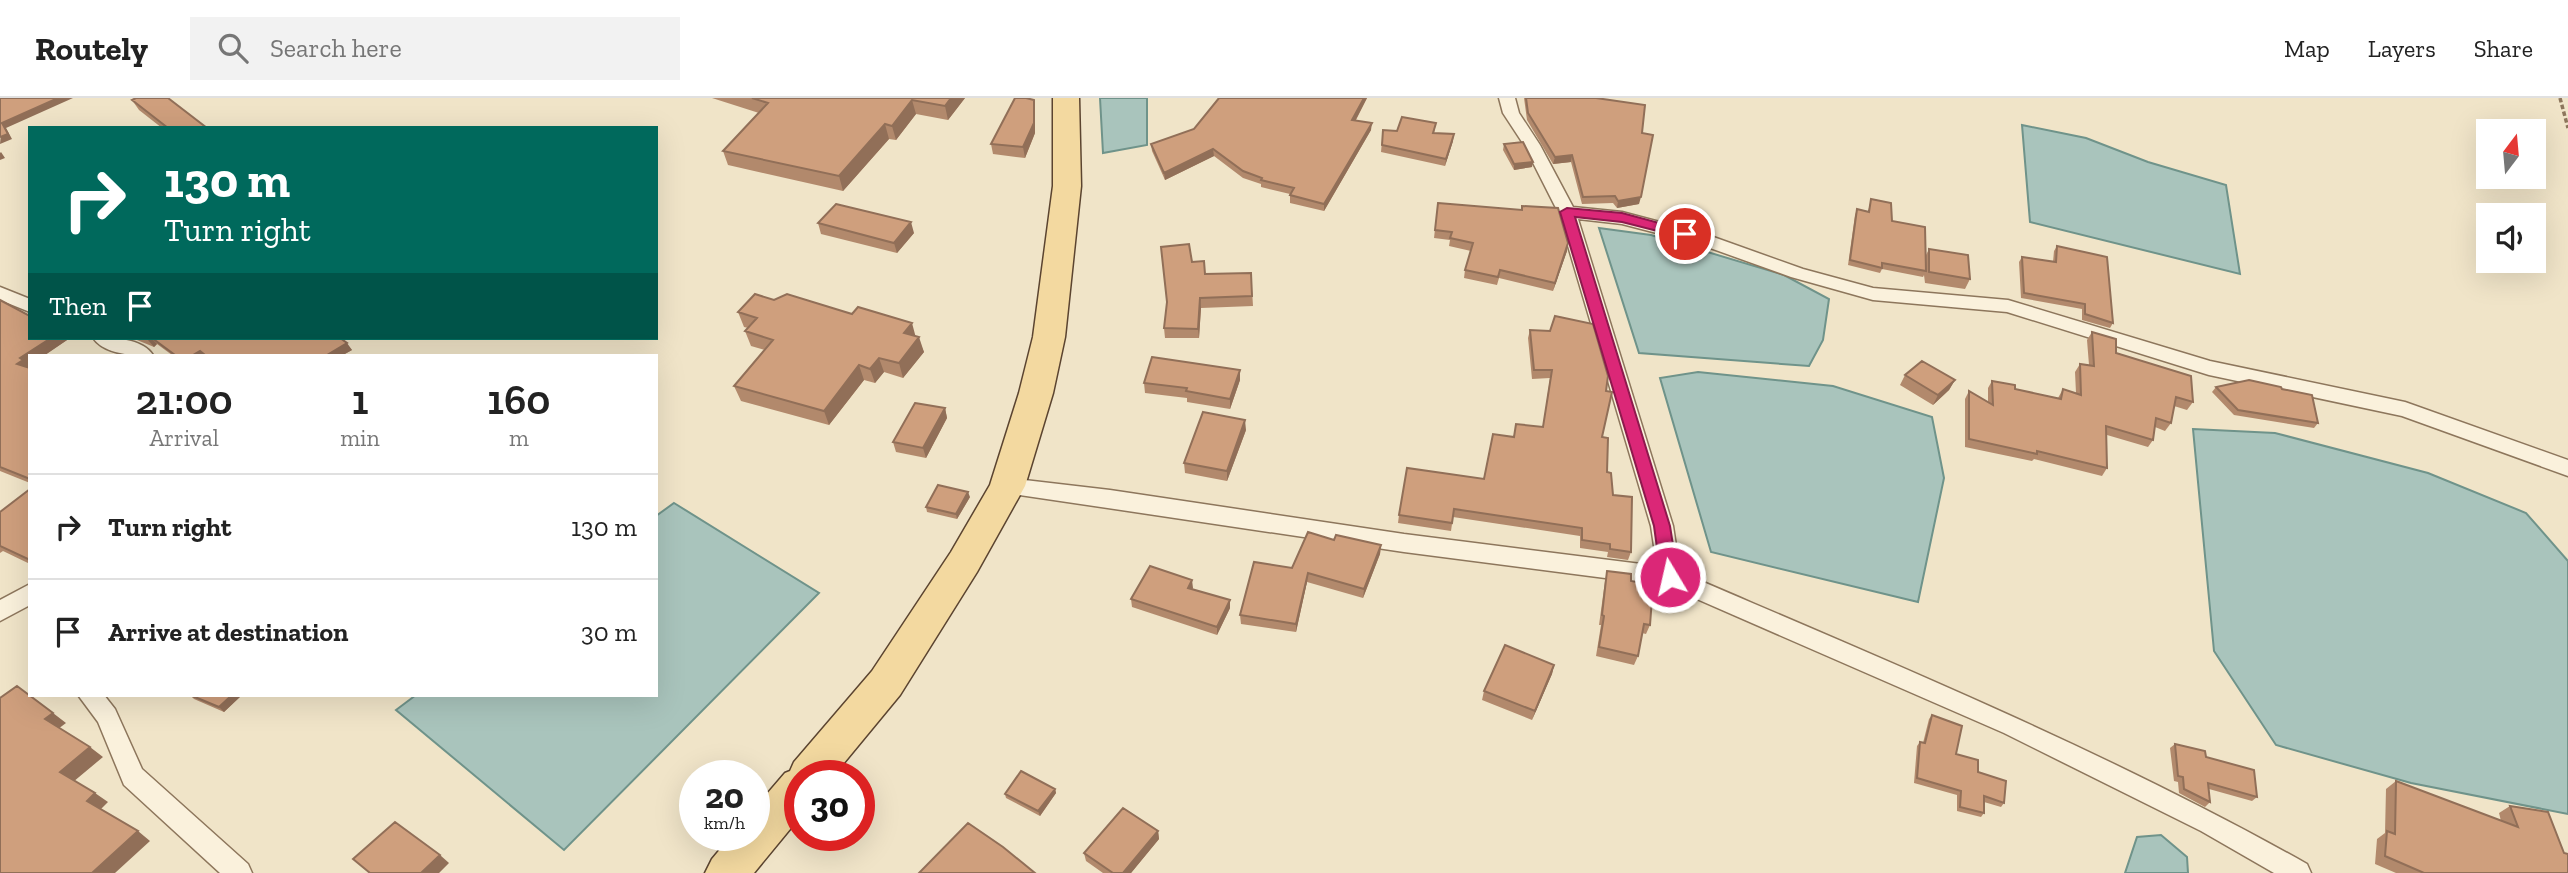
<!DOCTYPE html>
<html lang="en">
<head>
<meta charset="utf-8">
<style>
	body { margin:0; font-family:"Zilla Slab",serif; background:#f2f2f2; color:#222; height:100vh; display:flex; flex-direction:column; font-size:26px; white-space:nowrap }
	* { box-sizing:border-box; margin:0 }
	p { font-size:23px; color:#767676 }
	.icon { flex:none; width:38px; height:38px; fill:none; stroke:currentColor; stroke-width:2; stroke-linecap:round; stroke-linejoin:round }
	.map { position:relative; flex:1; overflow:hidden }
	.details { position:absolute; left:28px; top:256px; width:630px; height:343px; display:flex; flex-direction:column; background:#fff; border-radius:0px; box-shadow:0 7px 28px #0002 }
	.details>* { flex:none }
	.top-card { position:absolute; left:28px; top:28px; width:630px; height:214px; border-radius:0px; box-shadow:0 7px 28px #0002; background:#00695c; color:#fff; overflow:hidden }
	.needle { width:46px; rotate:16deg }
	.buttons { position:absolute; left:2476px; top:21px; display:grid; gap:14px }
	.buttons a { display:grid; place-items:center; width:70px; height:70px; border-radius:0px; background:#fff; box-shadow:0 7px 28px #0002; font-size:35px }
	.speed { position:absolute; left:679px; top:662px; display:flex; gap:14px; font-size:35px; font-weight:700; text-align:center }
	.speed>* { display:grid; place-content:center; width:91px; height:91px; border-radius:50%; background:#fff; box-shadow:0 7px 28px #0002; line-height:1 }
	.speed small { font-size:18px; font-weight:400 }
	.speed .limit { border:10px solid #d22; background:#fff; color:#111 }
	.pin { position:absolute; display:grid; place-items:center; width:60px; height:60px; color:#fff; margin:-30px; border:4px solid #fff; border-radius:50%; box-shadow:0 2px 7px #0007 }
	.me { position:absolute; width:77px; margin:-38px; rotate:351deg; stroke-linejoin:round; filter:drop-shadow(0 0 5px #0008) }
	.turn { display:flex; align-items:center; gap:24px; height:147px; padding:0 21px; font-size:32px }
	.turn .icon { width:91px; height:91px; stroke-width:2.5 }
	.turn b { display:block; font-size:49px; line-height:60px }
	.then { display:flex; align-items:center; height:66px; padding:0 21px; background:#0003; gap:14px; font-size:26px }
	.eta { display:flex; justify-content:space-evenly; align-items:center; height:119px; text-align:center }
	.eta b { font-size:42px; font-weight:600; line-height:49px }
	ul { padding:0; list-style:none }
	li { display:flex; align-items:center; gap:21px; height:105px; padding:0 21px; border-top:2px solid #e0e0e0 }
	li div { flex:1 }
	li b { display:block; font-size:26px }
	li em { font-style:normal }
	header { display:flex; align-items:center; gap:42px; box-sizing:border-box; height:98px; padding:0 35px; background:#fff; border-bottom:2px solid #e0e0e0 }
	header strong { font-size:33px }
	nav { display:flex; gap:38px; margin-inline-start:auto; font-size:24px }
	.search { width:490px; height:63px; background:#f2f2f2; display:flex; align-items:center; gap:18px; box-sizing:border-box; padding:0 24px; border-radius:0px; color:#767676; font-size:26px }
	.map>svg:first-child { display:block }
	.water { fill:#a9c4bc; stroke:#6f938a; stroke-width:2 }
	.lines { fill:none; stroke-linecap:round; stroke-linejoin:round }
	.street-casing { stroke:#8d765c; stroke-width:3 }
	.primary-casing { stroke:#5b4430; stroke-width:3 }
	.path { stroke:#8d765c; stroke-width:3.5; stroke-dasharray:4.5 2.5; stroke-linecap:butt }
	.street { fill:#faf1dc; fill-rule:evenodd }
	.primary { fill:#f3d9a0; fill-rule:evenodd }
	.wall { fill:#b2896c }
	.shaded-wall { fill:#916f58 }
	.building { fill:#cf9f7d; stroke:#916f58; stroke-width:2 }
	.route { fill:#db2777; stroke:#8e194d; stroke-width:2 }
</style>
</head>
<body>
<header>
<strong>Routely</strong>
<div class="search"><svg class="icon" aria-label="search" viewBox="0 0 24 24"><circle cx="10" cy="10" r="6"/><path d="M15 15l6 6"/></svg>Search here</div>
<nav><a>Map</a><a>Layers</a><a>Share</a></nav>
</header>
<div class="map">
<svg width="2568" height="775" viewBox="0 0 2568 775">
	<rect width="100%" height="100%" fill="#f0e4c8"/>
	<!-- water -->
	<path class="water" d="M 1100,0 L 1147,0 L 1147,47 L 1103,55 Z
		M 2022,27 L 2086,40 L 2148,64 L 2226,87 L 2240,176 L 2030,124 Z
		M 1599,130 L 1651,137 L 1784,177 L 1829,201 L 1823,242 L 1809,268 L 1639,255 Z
		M 1698,274 L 1833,288 L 1932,319 L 1944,380 L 1918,504 L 1711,454 L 1660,280 Z
		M 2193,331 L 2275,335 L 2428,375 L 2526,415 L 2568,463 L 2568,716 L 2411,685 L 2276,647 L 2214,553 Z
		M 674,405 L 819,495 L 564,752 L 396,612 L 416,597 L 656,597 L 656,418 Z
		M 2161,737 L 2187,759 L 2188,775 L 2125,775 L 2137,739 Z"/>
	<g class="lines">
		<!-- street casing -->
		<g class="street-casing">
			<path id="street" d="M 1499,0 L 1515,0 L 1519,15 L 1540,47 L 1573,109 L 1622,114 L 1705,136 L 1803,171 L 1873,190 L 2008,202 L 2210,263 L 2405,304 L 2568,362 L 2568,378 L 2402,318 L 2209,277 L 2007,214 L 1873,202 L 1791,179 L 1699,146 L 1622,126 L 1578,121 L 1673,428 L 1680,474 C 1892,565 2106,653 2307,766 L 2311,775 L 2274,775 L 2201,733 L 2004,635 L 1667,488 L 1404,454 L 1000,394 L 996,388 L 1000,382 L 1007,380 L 1110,392 L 1404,436 L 1657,468 L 1651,428 L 1558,114 L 1524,47 L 1503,15 Z
				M 0,189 L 30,201 L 30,214 L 0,202 Z
				M 93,240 C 111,239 142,240 153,257 C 135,258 105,257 93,240 Z
				M 30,486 L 30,507 L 0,523 L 0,502 Z
				M 78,597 L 104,597 L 115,611 L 142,671 L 248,766 L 252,775 L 220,775 L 124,687 L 98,624 Z"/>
		</g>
		<!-- primary casing -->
		<g class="primary-casing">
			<path id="primary" d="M 1053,0 L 1079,0 L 1081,88 L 1065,239 L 1053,295 L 1025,388 L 977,474 L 900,597 L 834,677 L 800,677 L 800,719 L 754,775 L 705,775 L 712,761 L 732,737 L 754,737 L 754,711 L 785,675 L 790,673 L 794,664 L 872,573 L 951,454 L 990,387 L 1019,295 L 1033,239 L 1053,88 Z"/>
		</g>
		<!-- path -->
		<path class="path" d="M 2560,0 L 2568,30"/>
		<!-- street -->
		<use href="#street" class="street"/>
		<!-- primary -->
		<use href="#primary" class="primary"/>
	</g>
	<!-- wall -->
	<path class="wall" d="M 712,0 L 965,0 L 948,22 L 916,16 L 896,42 L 889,41 L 843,93 L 728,67 L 723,53 L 759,15 Z
		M 1219,0 L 1367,0 L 1356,22 L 1371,32 L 1324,113 L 1290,105 L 1290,96 L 1261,89 L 1261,86 L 1243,80 L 1214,58 L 1165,82 L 1152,53 L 1151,46 L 1194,31 Z
		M 1524,0 L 1596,0 L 1642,35 L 1639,106 L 1617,110 L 1613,105 L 1582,106 L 1571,64 L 1553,66 L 1527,22 Z
		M 132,2 L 207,30 L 162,30 L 139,12 Z
		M 1035,12 L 1035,35 L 1025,60 L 993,56 L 991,46 Z
		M 1436,25 L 1434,35 L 1453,43 L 1445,68 L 1381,54 L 1383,32 L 1397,33 Z
		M 1504,46 L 1532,69 L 1514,72 L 1503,52 Z
		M 1871,101 L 1926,157 L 1929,151 L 1970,181 L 1965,191 L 1925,185 L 1924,177 L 1923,179 L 1882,171 L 1880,175 L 1848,167 L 1855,117 L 1857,111 L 1868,114 Z
		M 1438,105 L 1521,112 L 1522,108 L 1567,153 L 1553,193 L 1499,180 L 1497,187 L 1464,180 L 1465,172 L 1471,153 L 1449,148 L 1450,142 L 1434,140 Z
		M 818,125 L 914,135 L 897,155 L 821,136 Z
		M 2057,148 L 2113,225 L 2110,230 L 2082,222 L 2082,211 L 2021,200 L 2019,164 L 2022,159 L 2053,164 L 2054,153 Z
		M 1192,164 L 1205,176 L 1251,175 L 1253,208 L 1201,210 L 1199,240 L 1165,240 L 1164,230 Z
		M 0,202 L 30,240 L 70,240 L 45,257 L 30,257 L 30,385 L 0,373 Z
		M 774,202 L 916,238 L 924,254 L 903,280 L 884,274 L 875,285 L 864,282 L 829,327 L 741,303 L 734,288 L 765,252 L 751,248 L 745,233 L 748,230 L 744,229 L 738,214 Z
		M 1530,232 L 1606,293 L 1602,339 L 1607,374 L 1613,397 L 1631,454 L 1628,462 L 1607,459 L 1608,454 L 1580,450 L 1580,438 L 1453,419 L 1451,433 L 1398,425 L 1399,417 L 1484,381 L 1514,339 L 1516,326 L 1543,329 L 1550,280 L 1532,281 L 1528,240 Z
		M 2092,234 L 2116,255 L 2193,304 L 2187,312 L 2174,308 L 2171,325 L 2165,333 L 2155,329 L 2153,342 L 2148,349 L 2107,337 L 2107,370 L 2102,378 L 2034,361 L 2032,363 L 1965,349 L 1965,301 L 1969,293 L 1988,304 L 1988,290 L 1992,283 L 2015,291 L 2058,300 L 2063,291 L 2076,295 L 2075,274 L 2080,266 L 2089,267 L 2087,242 Z
		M 132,240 L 346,240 L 342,242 L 352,252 L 343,257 L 172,257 L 157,246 L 154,249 Z
		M 1905,277 L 1955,282 L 1949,292 L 1933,307 L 1900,287 Z
		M 1240,282 L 1230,311 L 1187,304 L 1187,300 L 1145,295 L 1144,285 Z
		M 2216,289 L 2282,291 L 2318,325 L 2314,330 L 2234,317 L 2212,294 Z
		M 945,310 L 947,320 L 926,360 L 896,354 L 893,344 Z
		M 1246,332 L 1227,383 L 1185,375 L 1184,365 Z
		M 30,391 L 30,466 L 3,453 L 0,455 L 0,414 Z
		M 970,399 L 957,421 L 927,414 L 926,409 Z
		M 1334,442 L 1381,447 L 1380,456 L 1363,500 L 1307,484 L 1296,534 L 1241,526 L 1240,517 L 1292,470 Z
		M 1607,473 L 1650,527 L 1646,536 L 1642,535 L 1638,558 L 1634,567 L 1596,558 L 1601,527 L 1599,527 L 1605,483 Z
		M 1192,482 L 1192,491 L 1230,510 L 1217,537 L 1132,509 L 1131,501 Z
		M 1554,567 L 1552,576 L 1532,622 L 1482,602 L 1484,593 Z
		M 190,597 L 242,597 L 224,614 L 194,601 Z
		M 1932,617 L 1956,656 L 1978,674 L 2004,705 L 2001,709 L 1984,704 L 1984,715 L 1981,719 L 1957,713 L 1957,697 L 1914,685 L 1917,648 L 1920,644 L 1923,645 L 1929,621 Z
		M 2175,646 L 2206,659 L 2257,699 L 2252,703 L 2209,691 L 2210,704 L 2205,709 L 2179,695 L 2178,684 L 2174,683 L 2170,650 Z
		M 2396,683 L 2501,723 L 2499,715 L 2510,708 L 2564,755 L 2568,775 L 2396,775 L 2375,766 L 2377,741 L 2385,735 L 2386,691 Z
		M 1055,691 L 1056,695 L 1040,718 L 1006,700 L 1005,696 Z
		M 1158,733 L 1159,741 L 1131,775 L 1103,775 L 1086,763 L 1084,755 Z"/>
	<!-- shaded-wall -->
	<path class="shaded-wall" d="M 58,0 L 73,0 L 6,30 L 12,41 L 0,46 L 2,25 Z
		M 951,0 L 965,0 L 948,22 L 945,8 Z
		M 1364,0 L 1367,0 L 1352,29 L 1352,22 Z
		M 912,2 L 916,16 L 896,42 L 892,28 Z
		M 1034,2 L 1035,12 L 1035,35 L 1025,60 L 1023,49 Z
		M 1372,25 L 1371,32 L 1324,113 L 1324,106 Z
		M 885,26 L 889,41 L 843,93 L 839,78 Z
		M 1454,36 L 1453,43 L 1445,68 L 1446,61 Z
		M 1213,51 L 1214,58 L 1165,82 L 1164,75 Z
		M 1,54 L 5,60 L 0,62 L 0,55 Z
		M 1572,57 L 1571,64 L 1553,66 L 1555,59 Z
		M 1533,64 L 1532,69 L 1514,72 L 1514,66 Z
		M 1641,99 L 1639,106 L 1617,110 L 1618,103 Z
		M 911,124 L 914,135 L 897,155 L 894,145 Z
		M 1568,145 L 1567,153 L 1553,193 L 1555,185 Z
		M 1200,200 L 1201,210 L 1199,240 L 1198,231 Z
		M 912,225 L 916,240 L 904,235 Z
		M 919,239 L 924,254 L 903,280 L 899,265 Z
		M 51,240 L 70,240 L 45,257 L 30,257 L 30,271 L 17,266 L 20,260 Z
		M 151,240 L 157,246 L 154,249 L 148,242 Z
		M 347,245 L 352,252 L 343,257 L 327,257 Z
		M 200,253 L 204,257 L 193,257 Z
		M 879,260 L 884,274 L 875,285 L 870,271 Z
		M 859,267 L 864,282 L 829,327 L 824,313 Z
		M 1240,272 L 1240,282 L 1230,311 L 1230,301 Z
		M 1955,282 L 1949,292 L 1933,307 L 1938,297 Z
		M 945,310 L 947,320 L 926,360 L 923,350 Z
		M 1245,322 L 1246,332 L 1227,383 L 1227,373 Z
		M 968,394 L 970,399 L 957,421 L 956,416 Z
		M 1381,447 L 1380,456 L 1363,500 L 1364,491 Z
		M 1308,475 L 1307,484 L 1296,534 L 1296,526 Z
		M 1192,482 L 1193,490 L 1188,498 L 1188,490 Z
		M 1230,502 L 1230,510 L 1217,537 L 1217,529 Z
		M 1554,567 L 1552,576 L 1532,622 L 1535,613 Z
		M 232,597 L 242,597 L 224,614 L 219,609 Z
		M 53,615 L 66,625 L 58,631 L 45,621 Z
		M 90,649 L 103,659 L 73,684 L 60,674 Z
		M 1055,691 L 1056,695 L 1040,718 L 1038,713 Z
		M 95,695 L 108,704 L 100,712 L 87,703 Z
		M 138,733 L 150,743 L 115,775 L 92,775 Z
		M 1158,733 L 1159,741 L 1131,775 L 1123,775 Z
		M 440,757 L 449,765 L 439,775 L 421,775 Z"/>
	<!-- building -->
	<path class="building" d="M 0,0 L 58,0 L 2,25 L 8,36 L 0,39 Z
		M 136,0 L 168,0 L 207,30 L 168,30 L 132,2 Z
		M 752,0 L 951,0 L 945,8 L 912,2 L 892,28 L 885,26 L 839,78 L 723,53 L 768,5 Z
		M 1015,0 L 1026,0 L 1034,2 L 1034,25 L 1023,49 L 991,46 Z
		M 1219,0 L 1364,0 L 1352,22 L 1372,25 L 1324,106 L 1290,97 L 1294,90 L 1261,82 L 1262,80 L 1243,73 L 1213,51 L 1164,75 L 1151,46 L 1194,31 Z
		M 1526,0 L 1596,0 L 1645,7 L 1642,35 L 1653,37 L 1641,99 L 1618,103 L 1615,98 L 1583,99 L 1572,57 L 1555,59 L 1528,15 Z
		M 1402,19 L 1436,25 L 1433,35 L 1454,36 L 1446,61 L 1382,47 L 1383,32 L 1397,33 Z
		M 1523,44 L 1533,64 L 1514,66 L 1504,46 Z
		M 1871,101 L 1891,105 L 1892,123 L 1925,129 L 1926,173 L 1882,165 L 1882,170 L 1850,162 L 1857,111 L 1869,114 Z
		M 1438,105 L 1522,112 L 1522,108 L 1558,110 L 1568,145 L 1555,185 L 1500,172 L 1498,179 L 1465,172 L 1473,145 L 1450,140 L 1452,134 L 1435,132 Z
		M 836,106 L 911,124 L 894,145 L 818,125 Z
		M 1189,146 L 1192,164 L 1204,163 L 1205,176 L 1251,175 L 1252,198 L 1200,200 L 1198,231 L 1164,230 L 1167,204 L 1161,149 Z
		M 2057,148 L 2107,159 L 2113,225 L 2085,216 L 2085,206 L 2024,195 L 2022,159 L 2056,164 Z
		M 1929,151 L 1968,157 L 1970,181 L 1929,174 Z
		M 755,196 L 774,202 L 787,196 L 852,216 L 858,209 L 912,225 L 904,235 L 919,239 L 899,265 L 879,260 L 870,271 L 859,267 L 824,313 L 734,288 L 773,242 L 745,233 L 757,220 L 738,214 Z
		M 0,202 L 30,218 L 30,240 L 51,240 L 20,260 L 23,262 L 17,266 L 30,270 L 30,381 L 0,369 Z
		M 1555,218 L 1593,226 L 1608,278 L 1606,293 L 1612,294 L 1602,339 L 1608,340 L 1607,374 L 1611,375 L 1613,397 L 1632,399 L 1631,454 L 1610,451 L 1610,446 L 1582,442 L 1582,430 L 1454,411 L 1452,425 L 1399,417 L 1407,370 L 1484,381 L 1493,336 L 1514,339 L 1516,326 L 1543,329 L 1552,272 L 1534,272 L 1530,232 L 1550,233 Z
		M 2092,234 L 2116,241 L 2116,255 L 2191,278 L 2193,304 L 2176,299 L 2171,325 L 2156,320 L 2153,342 L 2106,328 L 2107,370 L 2037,353 L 2037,356 L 1969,341 L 1969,293 L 1993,307 L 1992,283 L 2015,287 L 2015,291 L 2061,301 L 2063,291 L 2081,297 L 2080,266 L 2094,268 Z
		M 152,240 L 340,240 L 347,245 L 327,257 L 205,257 L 200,253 L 193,257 L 175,257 Z
		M 1152,259 L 1240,272 L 1230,301 L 1186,293 L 1187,290 L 1144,285 Z
		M 1922,263 L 1955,282 L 1938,297 L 1905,277 Z
		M 2249,282 L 2281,289 L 2282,291 L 2312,297 L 2318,325 L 2238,312 L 2216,289 Z
		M 915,305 L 945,310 L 923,350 L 893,344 Z
		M 1203,314 L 1245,322 L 1227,373 L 1184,365 Z
		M 938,387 L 968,394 L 956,416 L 926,409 Z
		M 30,391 L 30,462 L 0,448 L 0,414 Z
		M 1308,434 L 1334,442 L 1336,437 L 1381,447 L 1364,491 L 1308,475 L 1296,526 L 1240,517 L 1254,464 L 1292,470 Z
		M 1150,468 L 1192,482 L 1188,490 L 1230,502 L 1217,529 L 1131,501 Z
		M 1607,473 L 1631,476 L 1631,483 L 1653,487 L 1650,527 L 1644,526 L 1638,558 L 1599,549 L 1604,518 L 1602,517 Z
		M 1505,547 L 1554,567 L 1535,613 L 1484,593 Z
		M 17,588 L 53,615 L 45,621 L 90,649 L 60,674 L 95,695 L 87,703 L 138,733 L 92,775 L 0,775 L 0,600 Z
		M 190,597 L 232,597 L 219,609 Z
		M 1932,617 L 1962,628 L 1956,656 L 1978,662 L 1978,674 L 2006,683 L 2004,705 L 1984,698 L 1984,715 L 1960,709 L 1961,693 L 1917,680 L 1920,644 L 1925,645 Z
		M 2175,646 L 2205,653 L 2206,659 L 2254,672 L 2257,699 L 2208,685 L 2210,704 L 2184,691 L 2183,679 L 2178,678 Z
		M 1021,673 L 1055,691 L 1038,713 L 1005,696 Z
		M 2396,683 L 2518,729 L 2510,708 L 2548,714 L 2564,755 L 2568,756 L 2568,775 L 2424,775 L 2385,758 L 2387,733 L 2395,736 Z
		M 1123,710 L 1158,733 L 1123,775 L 1113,775 L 1084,755 Z
		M 395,724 L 440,757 L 421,775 L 370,775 L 353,761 Z
		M 968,725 L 1003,749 L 1035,775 L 919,775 Z"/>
	<!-- route -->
	<path class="route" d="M 1567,110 L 1622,115 L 1689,133 L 1691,136 L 1685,140 L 1622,124 L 1575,119 L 1670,428 L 1678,479 L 1676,484 L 1664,484 L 1661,479 L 1654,428 L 1560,114 Z"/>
</svg>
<div class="buttons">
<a><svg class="needle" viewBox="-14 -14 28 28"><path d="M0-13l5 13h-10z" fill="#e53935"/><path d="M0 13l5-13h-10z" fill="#767676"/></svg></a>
<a><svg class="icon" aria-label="sound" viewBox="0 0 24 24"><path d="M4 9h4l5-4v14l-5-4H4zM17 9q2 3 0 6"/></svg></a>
</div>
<div class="speed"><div>20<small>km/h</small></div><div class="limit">30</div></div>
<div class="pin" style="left:1685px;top:136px;background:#d93025"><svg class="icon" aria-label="arrive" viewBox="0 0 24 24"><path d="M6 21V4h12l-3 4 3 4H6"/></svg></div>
<svg class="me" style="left:1670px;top:479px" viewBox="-20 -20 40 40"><circle r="17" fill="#db2777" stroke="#fff" stroke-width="3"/><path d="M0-11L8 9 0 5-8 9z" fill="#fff"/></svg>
<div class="top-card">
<div class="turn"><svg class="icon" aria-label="right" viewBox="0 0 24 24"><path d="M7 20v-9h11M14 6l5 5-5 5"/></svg><div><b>130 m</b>Turn right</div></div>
<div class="then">Then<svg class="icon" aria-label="arrive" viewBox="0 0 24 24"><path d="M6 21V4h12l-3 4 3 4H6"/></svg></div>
</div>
<section class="details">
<div class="eta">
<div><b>21:00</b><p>Arrival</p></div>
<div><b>1</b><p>min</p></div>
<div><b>160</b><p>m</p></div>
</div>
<ul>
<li><svg class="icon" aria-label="right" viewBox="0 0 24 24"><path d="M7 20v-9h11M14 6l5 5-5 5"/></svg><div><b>Turn right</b></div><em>130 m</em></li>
<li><svg class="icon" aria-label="arrive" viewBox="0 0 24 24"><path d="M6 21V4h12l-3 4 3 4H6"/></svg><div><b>Arrive at destination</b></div><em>30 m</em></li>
</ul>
</section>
</div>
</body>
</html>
